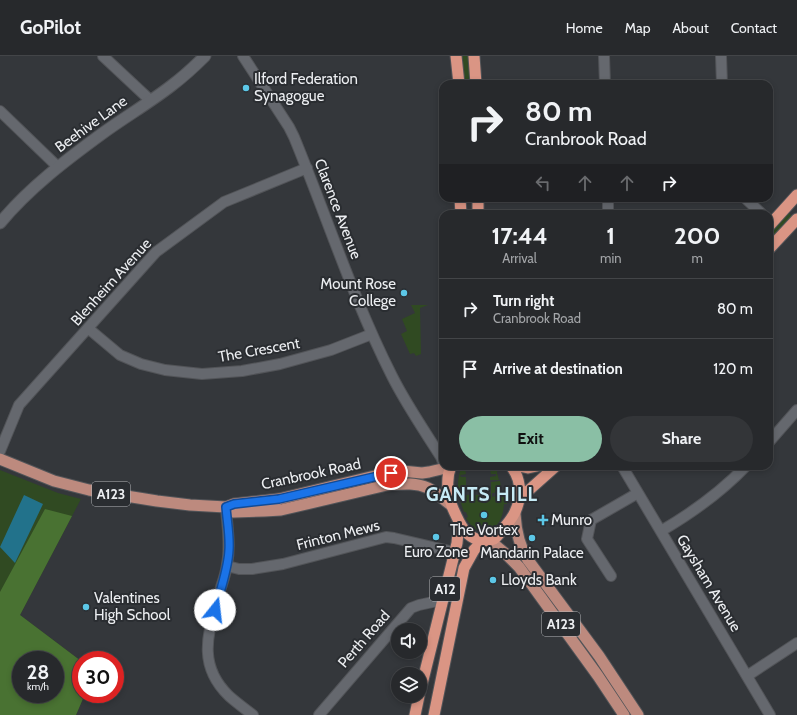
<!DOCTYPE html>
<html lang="en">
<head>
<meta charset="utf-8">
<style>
	body { margin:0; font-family:Cabin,sans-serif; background:#333538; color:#f1f3f6; height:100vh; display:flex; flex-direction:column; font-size:15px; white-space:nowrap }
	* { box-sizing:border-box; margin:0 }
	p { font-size:13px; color:#a4a6a9 }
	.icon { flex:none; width:22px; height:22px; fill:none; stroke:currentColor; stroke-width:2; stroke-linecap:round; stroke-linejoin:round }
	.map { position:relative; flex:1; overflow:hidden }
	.sheet { position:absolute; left:439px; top:154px; width:334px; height:260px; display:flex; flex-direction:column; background:#27292c; border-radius:12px; box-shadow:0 2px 6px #0003,0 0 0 1px #434548 }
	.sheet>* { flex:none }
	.top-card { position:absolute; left:439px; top:24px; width:334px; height:122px; border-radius:12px; box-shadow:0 2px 6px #0003,0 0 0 1px #434548; background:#27292c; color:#f1f3f6; overflow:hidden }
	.fabs { position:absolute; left:391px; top:567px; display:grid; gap:8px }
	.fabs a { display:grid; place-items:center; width:36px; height:36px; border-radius:50%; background:#27292c; box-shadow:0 2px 6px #0003,0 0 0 1px #434548; font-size:20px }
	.speed { position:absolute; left:12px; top:595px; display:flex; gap:8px; font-size:20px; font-weight:700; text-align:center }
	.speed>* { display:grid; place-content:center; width:52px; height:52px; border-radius:50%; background:#27292c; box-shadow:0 2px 6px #0003,0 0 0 1px #434548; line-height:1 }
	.speed small { font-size:10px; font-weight:400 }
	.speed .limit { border:6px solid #d22; background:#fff; color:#111 }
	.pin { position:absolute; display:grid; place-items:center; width:34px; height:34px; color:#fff; margin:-17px; border:2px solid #fff; border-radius:50%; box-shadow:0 1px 4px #0007 }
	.me { position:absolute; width:44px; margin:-22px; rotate:16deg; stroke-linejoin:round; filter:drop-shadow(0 0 3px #0008) }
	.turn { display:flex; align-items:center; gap:14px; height:84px; padding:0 20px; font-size:18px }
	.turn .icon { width:52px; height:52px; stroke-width:2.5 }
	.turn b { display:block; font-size:28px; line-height:34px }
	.lanes { display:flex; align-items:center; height:38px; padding:0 20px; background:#0003; justify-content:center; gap:20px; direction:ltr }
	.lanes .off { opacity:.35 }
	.eta { display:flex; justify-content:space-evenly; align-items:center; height:68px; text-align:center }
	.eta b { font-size:24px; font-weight:700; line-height:28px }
	.button { display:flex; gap:8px; margin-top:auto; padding:8px 20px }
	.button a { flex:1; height:46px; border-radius:24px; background:#8abfa5; color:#111; font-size:16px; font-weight:700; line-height:46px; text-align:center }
	.button a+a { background:#333538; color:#f1f3f6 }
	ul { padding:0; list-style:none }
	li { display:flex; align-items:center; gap:12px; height:60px; padding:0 20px; border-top:1px solid #434548 }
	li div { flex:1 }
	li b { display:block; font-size:15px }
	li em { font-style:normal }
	header { display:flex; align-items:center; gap:24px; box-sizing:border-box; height:56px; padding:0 20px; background:#27292c; border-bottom:1px solid #434548 }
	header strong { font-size:19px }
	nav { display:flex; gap:22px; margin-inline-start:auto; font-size:14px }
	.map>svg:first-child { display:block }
	.green { fill:#304a22; fill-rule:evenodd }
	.forest { fill:#497232; fill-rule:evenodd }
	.water { fill:#22728b }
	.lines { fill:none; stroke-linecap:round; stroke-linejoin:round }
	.minor-casing { stroke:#525458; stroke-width:12 }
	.secondary-casing { stroke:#525458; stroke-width:13 }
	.primary-casing { stroke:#525458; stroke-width:13 }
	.trunk-casing { stroke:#525458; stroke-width:13 }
	.minor { stroke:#65686e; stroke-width:10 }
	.secondary { stroke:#65686e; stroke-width:11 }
	.primary { stroke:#bd8a7e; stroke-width:11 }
	.trunk { stroke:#da9584; stroke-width:11 }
	.route-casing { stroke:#114b97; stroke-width:10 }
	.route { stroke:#1a73e8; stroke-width:7 }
	.poi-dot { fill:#5cc7e7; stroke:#2a2d31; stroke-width:1.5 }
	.labels { text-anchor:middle; stroke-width:4; stroke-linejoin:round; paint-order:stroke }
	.shield { fill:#2a2d31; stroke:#b2b4b7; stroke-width:1 }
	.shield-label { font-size:14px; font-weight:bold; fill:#eceef1 }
	.poi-label { font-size:15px; fill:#eceef1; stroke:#2a2d31; text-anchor:start }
	.street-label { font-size:15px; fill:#eceef1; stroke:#2a2d31 }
	.district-label { font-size:19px; font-weight:bold; letter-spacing:1px; fill:#c7ebf6; stroke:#2a2d31 }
</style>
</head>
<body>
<header>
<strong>GoPilot</strong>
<nav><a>Home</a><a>Map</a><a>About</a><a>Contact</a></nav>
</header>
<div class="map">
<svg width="797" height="659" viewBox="0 0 797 659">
	<rect width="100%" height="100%" fill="#34373b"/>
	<!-- green -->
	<path class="green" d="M 462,0 L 469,0 L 472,28 L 464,28 Z
		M 789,157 L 794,162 L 769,188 L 769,178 Z
		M 411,249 L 428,249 L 420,252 L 421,298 L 416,300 L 414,297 L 410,298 L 401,278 L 407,275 L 402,263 L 415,257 Z
		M 462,410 L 467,410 L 465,414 L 466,418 L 460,419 L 461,421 L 466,421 L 466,439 L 491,439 L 491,426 L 500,425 L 501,431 L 494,437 L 492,437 L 492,441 C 497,440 501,438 506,435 L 505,440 L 508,441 L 507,448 L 504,448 C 503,461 500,469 488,475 L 487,471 L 484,468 L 481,470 L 479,475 C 473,472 470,468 466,462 L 468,461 L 466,456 L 464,456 C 458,439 455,428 462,410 Z
		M 489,410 L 498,410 L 497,417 L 499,424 L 490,424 L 490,421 L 496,420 L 496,418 L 491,418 Z
		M 0,414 L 58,437 L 81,443 L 20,559 L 81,605 L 81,638 L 85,638 L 76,659 L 0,659 ZM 21,604 L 55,604 L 55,638 L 21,638 Z"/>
	<!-- forest -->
	<path class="forest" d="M 45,453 L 72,460 L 20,559 L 81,605 L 81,638 L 85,638 L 76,659 L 0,659 L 0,536 ZM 21,604 L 55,604 L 55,638 L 21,638 Z"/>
	<!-- water -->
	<path class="water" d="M 24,439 L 43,448 L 15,507 L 0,491 Z"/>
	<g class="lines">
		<!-- minor casing -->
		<g class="minor-casing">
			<path id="minor" d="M 103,0 L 150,44
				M 243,0 L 289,71 L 294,81 C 327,161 353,243 392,320 C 406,348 424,374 441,401 L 443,406
				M 604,0 L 605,28
				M 721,0 L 722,28
				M 0,55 L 58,111
				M 608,142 L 608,158
				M 745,142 L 762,158
				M 89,273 L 120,299 L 141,308 L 165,314 L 202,318 L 242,315 L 280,308 L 331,294 L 372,278
				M 769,386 L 797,354
				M 0,395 L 19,349 L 156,196 L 224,146 L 307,112
				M 622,410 L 770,659
				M 226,451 C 227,470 231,489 227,508 C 226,519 221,530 218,541 C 208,578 197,609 229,640 C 237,647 245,653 253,659
				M 661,475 C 692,457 721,436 746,410
				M 227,510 L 239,513 L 252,513 L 283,508 L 386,481 L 394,482 L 454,496
				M 611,520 L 587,483 L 591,464 L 638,437
				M 747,620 L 797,587
				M 319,659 L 411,552 L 419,549 L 442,544"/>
		</g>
		<!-- secondary casing -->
		<g class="secondary-casing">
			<path id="secondary" d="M 0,167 C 29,132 66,104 103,77 C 125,61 149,47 171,30 C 183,21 194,11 205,0"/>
		</g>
		<!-- primary casing -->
		<g class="primary-casing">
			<path id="primary" d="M 0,403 L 54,425 L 89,434 L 157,445 L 190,449 L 226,451 L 234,448 L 279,443 L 387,417 L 402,415 L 422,417 L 429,416 L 450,411
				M 226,451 L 234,456 L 264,455 L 281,454 L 387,429 C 401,428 415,426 428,432 C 436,436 444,444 451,449
				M 515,458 C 516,475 519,490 528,504 L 599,600 L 638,659
				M 489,484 L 507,499 L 519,511 L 598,620 L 624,659"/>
		</g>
		<!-- trunk casing -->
		<g class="trunk-casing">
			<path id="trunk" d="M 456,0 L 459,28
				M 474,0 L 476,28
				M 460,142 L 461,158
				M 478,142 L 478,158
				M 769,170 L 797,139
				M 769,193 L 797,163
				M 451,410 C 445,424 448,442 454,455 C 458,463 461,472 468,478 C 475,484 485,487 494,483 C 497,481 500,477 502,474 C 510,465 518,455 519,442 C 521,431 518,419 511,410
				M 519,410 L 528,412 L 537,410
				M 519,443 L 556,410
				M 420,636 L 457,487 L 459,466
				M 415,659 L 419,640
				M 434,659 L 464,512 L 474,494 L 483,485"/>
		</g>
		<!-- minor -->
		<use href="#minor" class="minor"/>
		<!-- secondary -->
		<use href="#secondary" class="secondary"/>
		<!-- primary -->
		<use href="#primary" class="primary"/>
		<!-- trunk -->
		<use href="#trunk" class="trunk"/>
	</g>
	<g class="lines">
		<!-- route casing -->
		<g class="route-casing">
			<path id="route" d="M 215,554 C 220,535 228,514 229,494 C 230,480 227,465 226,451 L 234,448 L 279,443 L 391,417"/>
		</g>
		<!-- route -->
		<use href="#route" class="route"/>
	</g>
	<!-- markers -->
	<g class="poi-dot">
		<circle cx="246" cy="32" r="4"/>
		<circle cx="404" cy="237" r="4"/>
		<circle cx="484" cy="459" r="4"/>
		<path d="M541 458h4v4h4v4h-4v4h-4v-4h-4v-4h4z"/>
		<circle cx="436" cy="481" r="4"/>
		<circle cx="532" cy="482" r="4"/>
		<circle cx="493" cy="524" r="4"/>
		<circle cx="86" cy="551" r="4"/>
	</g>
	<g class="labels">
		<!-- shield labels -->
		<g class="shield">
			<rect x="92" y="426" width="38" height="24" rx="3"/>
			<rect x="430" y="521" width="30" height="24" rx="3"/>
			<rect x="542" y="556" width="38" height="24" rx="3"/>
		</g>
		<g class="shield-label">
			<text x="111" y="443">A123</text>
			<text x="445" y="538">A12</text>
			<text x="561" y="573">A123</text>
		</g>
		<!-- poi labels -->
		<g class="poi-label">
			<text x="254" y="28">Ilford Federation<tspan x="254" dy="17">Synagogue</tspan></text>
			<text x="396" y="233" text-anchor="end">Mount Rose<tspan x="396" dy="17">College</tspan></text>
			<text x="551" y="469">Munro</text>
			<text x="484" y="479" text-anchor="middle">The Vortex</text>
			<text x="436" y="501" text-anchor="middle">Euro Zone</text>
			<text x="532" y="502" text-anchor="middle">Mandarin Palace</text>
			<text x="501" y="529">Lloyds Bank</text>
			<text x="94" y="547">Valentines<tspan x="94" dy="17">High School</tspan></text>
		</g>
		<!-- street labels -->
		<g class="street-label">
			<text transform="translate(91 68) rotate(-36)" y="5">Beehive Lane</text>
			<text transform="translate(338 153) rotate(69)" y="5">Clarence Avenue</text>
			<text transform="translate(111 226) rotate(-48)" y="5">Blenheim Avenue</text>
			<text transform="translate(259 294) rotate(-10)" y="5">The Crescent</text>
			<text transform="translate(311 418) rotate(-12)" y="5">Cranbrook Road</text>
			<text transform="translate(338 479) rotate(-14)" y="5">Frinton Mews</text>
			<text transform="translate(709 527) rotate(59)" y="5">Gaysham Avenue</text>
			<text transform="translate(364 583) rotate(-49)" y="5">Perth Road</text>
		</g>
		<!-- district labels -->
		<g class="district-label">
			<text x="482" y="445">GANTS HILL</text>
		</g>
	</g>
</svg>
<div class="fabs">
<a><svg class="icon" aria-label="sound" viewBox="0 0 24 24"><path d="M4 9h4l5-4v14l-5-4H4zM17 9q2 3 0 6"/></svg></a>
<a><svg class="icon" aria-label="layers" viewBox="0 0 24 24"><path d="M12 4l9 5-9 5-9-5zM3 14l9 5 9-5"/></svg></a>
</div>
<div class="speed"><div>28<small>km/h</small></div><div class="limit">30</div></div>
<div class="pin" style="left:391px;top:417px;background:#d93025"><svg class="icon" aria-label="arrive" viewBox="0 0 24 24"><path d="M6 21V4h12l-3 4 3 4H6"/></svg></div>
<svg class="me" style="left:215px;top:554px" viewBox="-20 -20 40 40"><circle r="19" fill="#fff"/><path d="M0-13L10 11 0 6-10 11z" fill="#1a73e8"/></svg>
<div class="top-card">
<div class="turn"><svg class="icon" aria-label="right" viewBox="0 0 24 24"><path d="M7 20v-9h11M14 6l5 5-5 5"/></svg><div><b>80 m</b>Cranbrook Road</div></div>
<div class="lanes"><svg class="icon off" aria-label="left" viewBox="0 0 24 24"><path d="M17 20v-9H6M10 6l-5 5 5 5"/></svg><svg class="icon off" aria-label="ahead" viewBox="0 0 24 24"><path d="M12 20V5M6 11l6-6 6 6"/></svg><svg class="icon off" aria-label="ahead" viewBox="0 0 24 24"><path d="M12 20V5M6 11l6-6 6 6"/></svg><svg class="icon" aria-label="right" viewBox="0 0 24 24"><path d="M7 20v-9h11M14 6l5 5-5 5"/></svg></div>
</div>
<section class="sheet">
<div class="eta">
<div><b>17:44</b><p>Arrival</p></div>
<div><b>1</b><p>min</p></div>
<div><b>200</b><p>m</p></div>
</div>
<ul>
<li><svg class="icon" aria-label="right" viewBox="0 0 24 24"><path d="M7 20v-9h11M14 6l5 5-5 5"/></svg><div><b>Turn right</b><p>Cranbrook Road</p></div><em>80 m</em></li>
<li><svg class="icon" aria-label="arrive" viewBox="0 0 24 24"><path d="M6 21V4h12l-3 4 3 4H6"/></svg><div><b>Arrive at destination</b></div><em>120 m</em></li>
</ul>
<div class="button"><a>Exit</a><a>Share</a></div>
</section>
</div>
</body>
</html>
